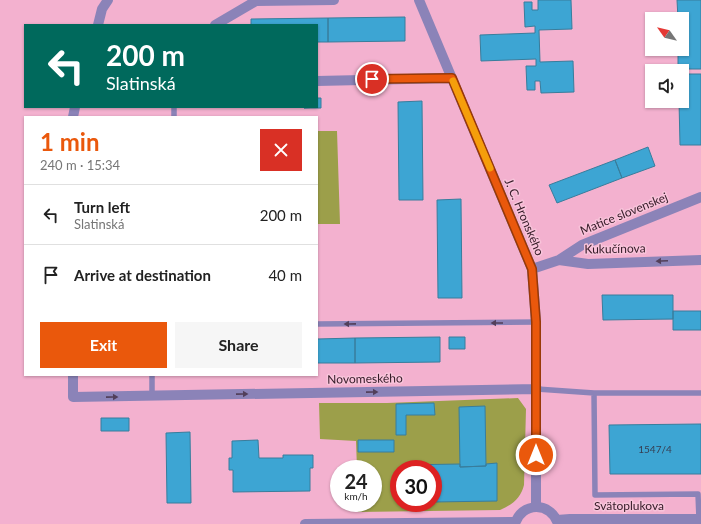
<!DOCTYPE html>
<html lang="en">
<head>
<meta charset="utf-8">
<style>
	body { margin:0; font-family:Lato,sans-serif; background:#f6f6f6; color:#222; height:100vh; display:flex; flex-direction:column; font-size:15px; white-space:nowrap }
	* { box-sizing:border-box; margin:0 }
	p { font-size:13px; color:#767676 }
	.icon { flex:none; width:22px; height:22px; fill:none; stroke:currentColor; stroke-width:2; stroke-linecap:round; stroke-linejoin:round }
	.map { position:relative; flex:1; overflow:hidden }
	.details { position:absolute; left:24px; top:116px; width:294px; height:260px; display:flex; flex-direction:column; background:#fff; border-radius:0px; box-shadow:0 1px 3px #0004 }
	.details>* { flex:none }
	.guide { position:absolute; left:24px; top:24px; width:294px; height:84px; border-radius:0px; box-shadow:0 1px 3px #0004; background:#00695c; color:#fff; overflow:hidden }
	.needle { width:26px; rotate:304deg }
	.buttons { position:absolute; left:645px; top:12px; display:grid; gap:8px }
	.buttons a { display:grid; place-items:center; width:44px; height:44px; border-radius:0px; background:#fff; box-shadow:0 1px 3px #0004; font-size:20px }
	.speed { position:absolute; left:330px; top:460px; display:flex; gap:8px; font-size:20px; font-weight:700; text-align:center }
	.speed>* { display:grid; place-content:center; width:52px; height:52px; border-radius:50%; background:#fff; box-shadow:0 1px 3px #0004; line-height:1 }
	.speed small { font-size:10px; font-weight:400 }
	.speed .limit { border:6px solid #d22; background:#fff; color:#111 }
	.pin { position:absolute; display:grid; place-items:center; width:34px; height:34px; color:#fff; margin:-17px; border:2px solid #fff; border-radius:50%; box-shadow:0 1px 4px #0007 }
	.me { position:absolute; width:44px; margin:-22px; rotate:0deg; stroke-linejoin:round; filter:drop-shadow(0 0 3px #0008) }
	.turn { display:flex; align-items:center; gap:14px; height:84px; padding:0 16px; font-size:18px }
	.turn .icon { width:52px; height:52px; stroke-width:2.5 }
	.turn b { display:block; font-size:28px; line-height:34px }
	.round { display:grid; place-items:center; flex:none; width:42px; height:42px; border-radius:0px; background:#f6f6f6 }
	.summary { display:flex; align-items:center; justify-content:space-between; height:68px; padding:0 16px }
	h1 { font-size:24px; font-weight:700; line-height:30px; color:#ea580c }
	.button { display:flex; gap:8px; margin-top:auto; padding:8px 16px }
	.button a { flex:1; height:46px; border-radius:0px; background:#ea580c; color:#fff; font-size:16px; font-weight:700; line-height:46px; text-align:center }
	.button a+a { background:#f6f6f6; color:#222 }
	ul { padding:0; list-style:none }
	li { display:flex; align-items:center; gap:12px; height:60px; padding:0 16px; border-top:1px solid #e0e0e0 }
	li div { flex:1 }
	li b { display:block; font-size:15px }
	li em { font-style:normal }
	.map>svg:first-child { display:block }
	.green { fill:#9c9f4a; fill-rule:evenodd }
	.building { fill:#3da5d3; stroke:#387d9c }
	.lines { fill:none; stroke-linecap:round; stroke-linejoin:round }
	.service { stroke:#8b83b8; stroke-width:5.5 }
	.minor { stroke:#8b83b8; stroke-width:10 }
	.oneway { fill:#523f5a }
	.route-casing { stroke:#983908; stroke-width:10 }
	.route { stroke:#ea580c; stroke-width:7 }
	.slow { stroke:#f59e0b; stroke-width:7 }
	.labels { text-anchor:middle; stroke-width:3; stroke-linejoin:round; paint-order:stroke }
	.number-label { font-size:10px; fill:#363e52 }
	.street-label { font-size:12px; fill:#341b27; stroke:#f8c3da }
</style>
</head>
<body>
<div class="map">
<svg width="701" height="524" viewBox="0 0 701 524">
	<rect width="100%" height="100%" fill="#f3b1cf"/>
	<!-- green -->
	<path class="green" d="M 317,131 L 337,131 L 340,224 L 317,224 Z
		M 518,398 L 526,409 L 524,485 C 521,498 512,505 500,510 L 358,512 L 358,503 L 373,503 L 373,469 L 357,469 L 356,441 L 320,439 L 319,403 L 387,403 ZM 399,469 L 433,469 L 433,503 L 399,503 Z"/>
	<!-- building -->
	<path class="building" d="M 538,0 L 571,0 L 572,29 L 539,30 L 540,62 L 573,61 L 574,92 L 541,93 L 540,81 L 535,81 L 535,90 L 527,90 L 526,66 L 536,66 L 536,59 L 481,61 L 480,35 L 535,33 L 535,26 L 525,27 L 524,2 L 532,2 L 532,10 L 538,10 Z
		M 677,0 L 701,0 L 701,69 L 678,69 L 678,49 L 682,49 L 682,19 L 678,19 Z
		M 405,17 L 405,41 L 328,42 L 328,18 Z
		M 328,18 L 328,42 L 317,42 L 317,25 L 251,25 L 251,19 Z
		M 682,74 L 701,74 L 701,145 L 680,145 L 679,101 L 682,101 Z
		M 317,98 L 321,98 L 321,108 L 304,108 L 317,107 Z
		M 422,101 L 423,200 L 399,200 L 398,102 Z
		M 648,147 L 655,166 L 622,178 L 615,160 Z
		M 615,160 L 622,178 L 557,203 L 549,185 Z
		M 461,199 L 462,298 L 438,298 L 437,200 Z
		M 602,295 L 673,295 L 673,319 L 603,320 Z
		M 673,311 L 701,311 L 701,330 L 673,330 Z
		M 440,337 L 440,362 L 355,363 L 355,338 Z
		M 449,337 L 465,337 L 465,349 L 449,349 Z
		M 355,338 L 355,363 L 317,363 L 317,339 Z
		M 434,403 L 435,415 L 406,415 L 406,435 L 396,435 L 396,404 Z
		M 485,406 L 486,466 L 460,467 L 459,407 Z
		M 101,418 L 129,418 L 129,431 L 101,431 Z
		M 701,424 L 701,474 L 610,474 L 609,425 Z
		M 190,432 L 191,503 L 167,503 L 166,433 Z
		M 258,440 L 259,458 L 283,458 L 283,455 L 313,455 L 313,468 L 310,468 L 310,491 L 233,492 L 233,470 L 229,470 L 229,458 L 232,458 L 232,441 Z
		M 358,440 L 394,440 L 394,452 L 358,452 Z
		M 497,463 L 497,501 L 433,502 L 433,469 L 402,469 L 402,465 L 460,464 L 460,467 L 486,466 L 486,464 Z"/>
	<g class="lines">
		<!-- service -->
		<path class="service" d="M 174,107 L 174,117
			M 317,324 L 536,322
			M 537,389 L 594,393 L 701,393
			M 594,393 L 595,495 L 698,494 L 699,519
			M 152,396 L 152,375"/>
		<!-- minor -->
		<path class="minor" d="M 419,0 L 532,269 L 536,322 L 536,507
			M 98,25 L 102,9 L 108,0
			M 215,25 L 256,1 L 334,0
			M 317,81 L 452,78
			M 73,117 L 75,107
			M 559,260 L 582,245 L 701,197
			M 532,269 L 559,260 L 588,264 L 701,260
			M 73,375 L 73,397 L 537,389
			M 557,520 L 570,519 L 701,519
			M 305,524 L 515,522
			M 515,524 C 521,502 551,501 558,524"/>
	</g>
	<!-- one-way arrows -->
	<defs><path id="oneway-solid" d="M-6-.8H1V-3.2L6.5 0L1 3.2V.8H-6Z"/></defs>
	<g class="oneway">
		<use href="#oneway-solid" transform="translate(662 261) rotate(178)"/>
		<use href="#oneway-solid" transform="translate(497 323) rotate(180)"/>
		<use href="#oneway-solid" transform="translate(350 324) rotate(179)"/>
		<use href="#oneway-solid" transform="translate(372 392) rotate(-1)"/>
		<use href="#oneway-solid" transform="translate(242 394) rotate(-1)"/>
		<use href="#oneway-solid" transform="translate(112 397) rotate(-1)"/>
	</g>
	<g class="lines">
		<!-- route casing -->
		<g class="route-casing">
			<path id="route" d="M 372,79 L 452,78 L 532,269 L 536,322 L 536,455"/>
		</g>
		<!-- route -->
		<use href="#route" class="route"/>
		<!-- slow -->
		<path class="slow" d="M 453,81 L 490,168"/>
	</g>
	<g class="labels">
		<!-- number labels -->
		<g class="number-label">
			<text x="655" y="453">1547/4</text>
		</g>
		<!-- street labels -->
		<g class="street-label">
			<text transform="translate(624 214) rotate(-22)" y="4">Matice slovenskej</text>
			<text transform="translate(524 217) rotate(67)" y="4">J. C. Hronského</text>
			<text transform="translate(615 249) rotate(-1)" y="4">Kukučínova</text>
			<text transform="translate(365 379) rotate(-1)" y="4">Novomeského</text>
			<text x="629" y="510">Svätoplukova</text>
		</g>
	</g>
</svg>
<div class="buttons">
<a><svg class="needle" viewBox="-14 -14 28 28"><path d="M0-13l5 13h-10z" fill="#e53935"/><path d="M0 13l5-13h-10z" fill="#767676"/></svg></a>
<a><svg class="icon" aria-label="sound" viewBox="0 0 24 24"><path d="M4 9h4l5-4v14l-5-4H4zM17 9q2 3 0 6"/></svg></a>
</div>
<div class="speed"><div>24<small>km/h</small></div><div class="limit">30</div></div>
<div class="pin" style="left:372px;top:79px;background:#d93025"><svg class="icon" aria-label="arrive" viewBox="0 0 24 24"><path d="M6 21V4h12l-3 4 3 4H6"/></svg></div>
<svg class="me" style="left:536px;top:455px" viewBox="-20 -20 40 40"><circle r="17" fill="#ea580c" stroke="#fff" stroke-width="3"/><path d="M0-11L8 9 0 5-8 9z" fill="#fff"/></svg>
<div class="guide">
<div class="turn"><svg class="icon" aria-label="left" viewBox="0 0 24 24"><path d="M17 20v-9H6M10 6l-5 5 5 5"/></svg><div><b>200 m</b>Slatinská</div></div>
</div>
<section class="details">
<div class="summary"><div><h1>1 min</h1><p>240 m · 15:34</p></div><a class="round" style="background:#d93025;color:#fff"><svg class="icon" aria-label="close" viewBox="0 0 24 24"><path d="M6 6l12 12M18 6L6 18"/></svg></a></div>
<ul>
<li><svg class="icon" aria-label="left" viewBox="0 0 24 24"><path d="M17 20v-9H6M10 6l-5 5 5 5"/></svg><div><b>Turn left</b><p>Slatinská</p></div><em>200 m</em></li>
<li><svg class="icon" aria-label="arrive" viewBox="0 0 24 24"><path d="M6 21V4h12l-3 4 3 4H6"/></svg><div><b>Arrive at destination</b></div><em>40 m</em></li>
</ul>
<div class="button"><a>Exit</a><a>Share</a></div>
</section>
</div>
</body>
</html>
